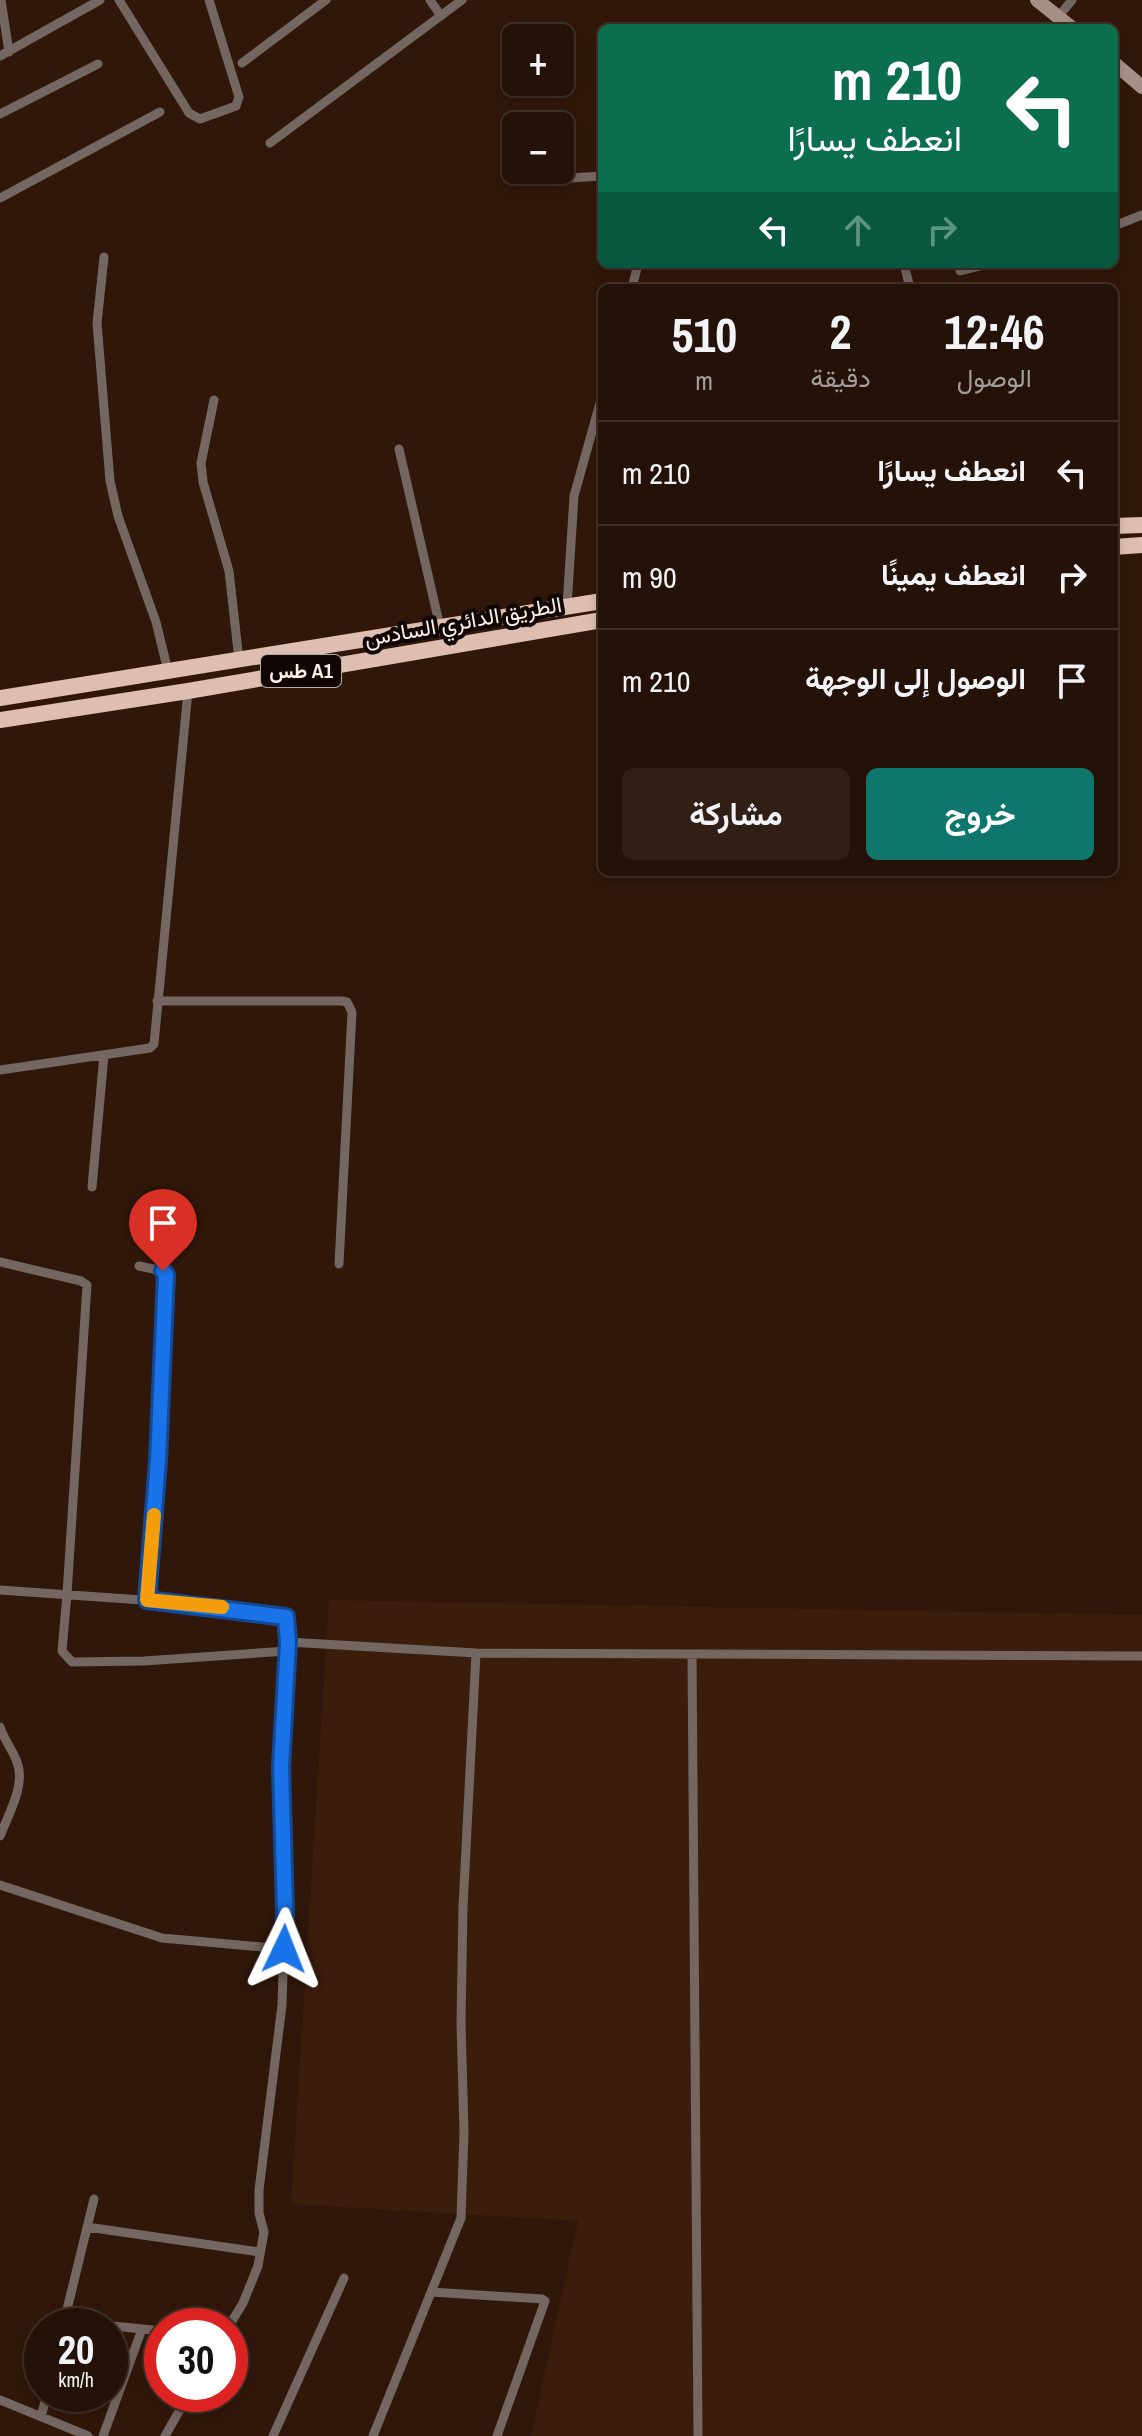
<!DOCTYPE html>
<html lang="ar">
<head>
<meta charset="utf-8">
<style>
	body { margin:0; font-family:"Archivo Narrow",Vazirmatn,sans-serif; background:#301f15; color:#f1f3f6; direction:rtl; height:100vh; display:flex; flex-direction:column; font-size:30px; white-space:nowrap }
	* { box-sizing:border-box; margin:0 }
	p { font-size:26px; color:#a39d9b }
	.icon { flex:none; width:44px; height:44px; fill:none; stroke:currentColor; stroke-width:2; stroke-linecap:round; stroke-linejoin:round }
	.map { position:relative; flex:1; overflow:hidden; direction:ltr }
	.sheet { position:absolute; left:598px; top:284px; width:520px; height:592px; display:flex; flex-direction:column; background:#241107; border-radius:12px; box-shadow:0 4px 12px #0003,0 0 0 2px #413128; direction:rtl }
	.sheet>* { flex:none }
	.guide { position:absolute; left:598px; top:24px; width:520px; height:244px; border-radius:12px; box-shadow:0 4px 12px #0003,0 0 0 2px #413128; direction:rtl; background:#0b6e4f; color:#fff; overflow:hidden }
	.tools { position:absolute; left:502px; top:24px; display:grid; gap:16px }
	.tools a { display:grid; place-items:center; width:72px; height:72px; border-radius:12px; background:#241107; box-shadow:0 4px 12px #0003,0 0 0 2px #413128; font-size:40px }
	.speed { position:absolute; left:24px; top:2308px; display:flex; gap:16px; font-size:40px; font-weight:700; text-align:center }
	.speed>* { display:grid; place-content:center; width:104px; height:104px; border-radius:50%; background:#241107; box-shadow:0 4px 12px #0003,0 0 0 2px #413128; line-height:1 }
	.speed small { font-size:20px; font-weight:400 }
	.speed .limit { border:12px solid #d22; background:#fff; color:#111 }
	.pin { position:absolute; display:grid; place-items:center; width:68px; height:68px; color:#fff; margin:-82px -34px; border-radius:50% 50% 50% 0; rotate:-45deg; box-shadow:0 0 8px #0007 }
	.pin .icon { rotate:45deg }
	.me { position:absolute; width:88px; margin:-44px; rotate:2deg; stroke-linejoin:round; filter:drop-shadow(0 0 6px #0008) }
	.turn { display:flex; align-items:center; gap:28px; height:168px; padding:0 24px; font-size:36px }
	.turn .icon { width:104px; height:104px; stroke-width:2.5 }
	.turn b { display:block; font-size:56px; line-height:68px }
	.lanes { display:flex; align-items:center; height:76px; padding:0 24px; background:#0003; justify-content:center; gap:40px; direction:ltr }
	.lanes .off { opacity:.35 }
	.eta { display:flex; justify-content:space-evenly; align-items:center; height:136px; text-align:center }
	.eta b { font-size:48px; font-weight:700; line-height:56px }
	.button { display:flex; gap:16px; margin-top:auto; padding:16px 24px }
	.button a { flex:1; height:92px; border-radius:12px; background:#0f766e; color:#fff; font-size:32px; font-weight:700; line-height:92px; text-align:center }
	.button a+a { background:#301f15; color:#f1f3f6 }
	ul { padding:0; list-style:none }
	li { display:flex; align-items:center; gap:24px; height:104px; padding:0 24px; border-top:2px solid #413128 }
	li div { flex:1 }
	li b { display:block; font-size:30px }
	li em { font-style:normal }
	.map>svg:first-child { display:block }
	.built { fill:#3b1d0b }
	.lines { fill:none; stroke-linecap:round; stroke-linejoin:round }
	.minor { stroke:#746660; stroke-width:9 }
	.secondary { stroke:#a68f86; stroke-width:14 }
	.trunk { stroke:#debeb0; stroke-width:16 }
	.route-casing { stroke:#114b97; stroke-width:20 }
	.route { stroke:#1a73e8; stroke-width:14 }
	.slow { stroke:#f59e0b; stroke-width:14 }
	.labels { text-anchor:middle; stroke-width:8; stroke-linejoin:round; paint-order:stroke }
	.shield { fill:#100603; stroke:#b7aaa4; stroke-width:2 }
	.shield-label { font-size:20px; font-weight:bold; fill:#fef0e9 }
	.street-label { font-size:22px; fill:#fef0e9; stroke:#100603 }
</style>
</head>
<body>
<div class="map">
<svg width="1142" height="2436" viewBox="0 0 1142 2436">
	<rect width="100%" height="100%" fill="#301709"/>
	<!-- built -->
	<path class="built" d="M 329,1600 L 1142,1615 L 1142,2436 L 531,2436 L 578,2221 L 291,2204 Z"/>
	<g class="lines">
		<!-- minor -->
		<path class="minor" d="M 1,0 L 9,52
			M 119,0 L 189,113 L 200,119 L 236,106 L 239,97 L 209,0
			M 430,0 L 441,16
			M 1059,16 L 1072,0
			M 0,56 L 100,0
			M 242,63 L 326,0
			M 0,114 L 98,64
			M 270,143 L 462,0
			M 537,180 L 602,176
			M 0,198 L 160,112
			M 1114,226 L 1142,215
			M 104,257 L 97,323 L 110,481 L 118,516 L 156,622 L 168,671
			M 904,264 L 910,288
			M 960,271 L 988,264
			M 632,288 L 638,264
			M 214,400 L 201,463 L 203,482 L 229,571 L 239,660
			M 399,449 L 440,627
			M 567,606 L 574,496 L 602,396
			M 157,1001 L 341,1001 L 347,1002 L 352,1012 L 339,1264
			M 0,1070 L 150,1048 L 154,1044 L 188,691
			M 92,1187 L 104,1055
			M 0,1262 L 81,1281 L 87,1285 L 67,1594 L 62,1651 L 72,1662 L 144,1661 L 287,1651
			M 139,1266 L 163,1271 L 166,1275 L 158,1461 L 147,1600
			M 0,1590 L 184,1603 L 286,1617 L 288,1642 L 281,1767 L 285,1911 L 282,2005 L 259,2190 L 259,2213 L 264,2232 L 258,2266 L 243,2303 L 229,2326
			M 288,1642 L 476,1653 L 1142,1656
			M 692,1654 L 698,2436
			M 0,1727 C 4,1740 13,1750 17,1762 C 26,1785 8,1815 0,1836
			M 0,1885 L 162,1938 L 284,1949
			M 87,2227 L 260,2252
			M 431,2292 L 542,2299 L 545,2301 L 497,2436
			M 64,2321 L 162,2331
			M 63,2326 L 94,2199
			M 0,2400 L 88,2436
			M 41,2417 L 47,2394
			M 103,2436 L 142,2329
			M 165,2436 L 189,2394
			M 273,2436 L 344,2278
			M 373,2436 L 461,2218 L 464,2132 L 461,2022 L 463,1907 L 476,1653"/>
		<!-- secondary -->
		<path class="secondary" d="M 1037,0 L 1072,28
			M 1114,63 L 1142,87"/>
		<!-- trunk -->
		<path class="trunk" d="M 1114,526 L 1142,525
			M 1114,547 L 1142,545
			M 0,698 L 602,601
			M 0,720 L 188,691 L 602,620"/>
	</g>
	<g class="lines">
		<!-- route casing -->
		<g class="route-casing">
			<path id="route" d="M 163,1271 L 166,1275 L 158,1461 L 147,1600 L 286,1617 L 288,1642 L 281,1767 L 285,1911 L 284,1949"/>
		</g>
		<!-- route -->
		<use href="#route" class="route"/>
		<!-- slow -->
		<path class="slow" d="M 154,1515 L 147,1600 L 222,1607"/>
	</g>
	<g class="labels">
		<!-- shield labels -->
		<rect class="shield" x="261" y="655" width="80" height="32" rx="6"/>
		<g class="shield-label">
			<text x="301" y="678">طس A1</text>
		</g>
		<!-- street labels -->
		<g class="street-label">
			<text transform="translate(463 621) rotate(-10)" y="8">الطريق الدائري السادس</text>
		</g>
	</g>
</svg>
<div class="tools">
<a>+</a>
<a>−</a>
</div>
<div class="speed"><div>20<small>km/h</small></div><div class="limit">30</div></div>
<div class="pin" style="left:163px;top:1271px;background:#d93025"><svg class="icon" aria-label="arrive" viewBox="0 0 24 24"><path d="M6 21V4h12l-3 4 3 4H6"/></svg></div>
<svg class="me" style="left:284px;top:1949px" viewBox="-20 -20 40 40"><path d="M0-17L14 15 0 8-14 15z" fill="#1a73e8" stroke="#fff" stroke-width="4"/></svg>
<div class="guide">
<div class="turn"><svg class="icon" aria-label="left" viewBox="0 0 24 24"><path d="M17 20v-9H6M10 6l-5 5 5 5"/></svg><div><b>210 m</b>انعطف يسارًا</div></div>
<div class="lanes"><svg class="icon" aria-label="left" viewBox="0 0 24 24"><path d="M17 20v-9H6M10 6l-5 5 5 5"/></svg><svg class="icon off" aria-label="ahead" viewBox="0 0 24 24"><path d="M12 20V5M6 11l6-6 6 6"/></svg><svg class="icon off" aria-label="right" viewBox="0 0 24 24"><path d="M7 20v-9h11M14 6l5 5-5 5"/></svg></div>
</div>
<section class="sheet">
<div class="eta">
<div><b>12:46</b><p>الوصول</p></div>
<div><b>2</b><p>دقيقة</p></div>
<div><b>510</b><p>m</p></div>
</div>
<ul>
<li><svg class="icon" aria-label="left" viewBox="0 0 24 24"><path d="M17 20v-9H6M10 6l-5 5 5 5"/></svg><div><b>انعطف يسارًا</b></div><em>210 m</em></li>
<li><svg class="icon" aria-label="right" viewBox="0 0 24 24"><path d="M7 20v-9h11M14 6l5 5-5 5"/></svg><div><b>انعطف يمينًا</b></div><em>90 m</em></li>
<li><svg class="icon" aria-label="arrive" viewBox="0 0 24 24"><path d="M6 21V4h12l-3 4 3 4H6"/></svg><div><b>الوصول إلى الوجهة</b></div><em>210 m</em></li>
</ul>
<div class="button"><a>خروج</a><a>مشاركة</a></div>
</section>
</div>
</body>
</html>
